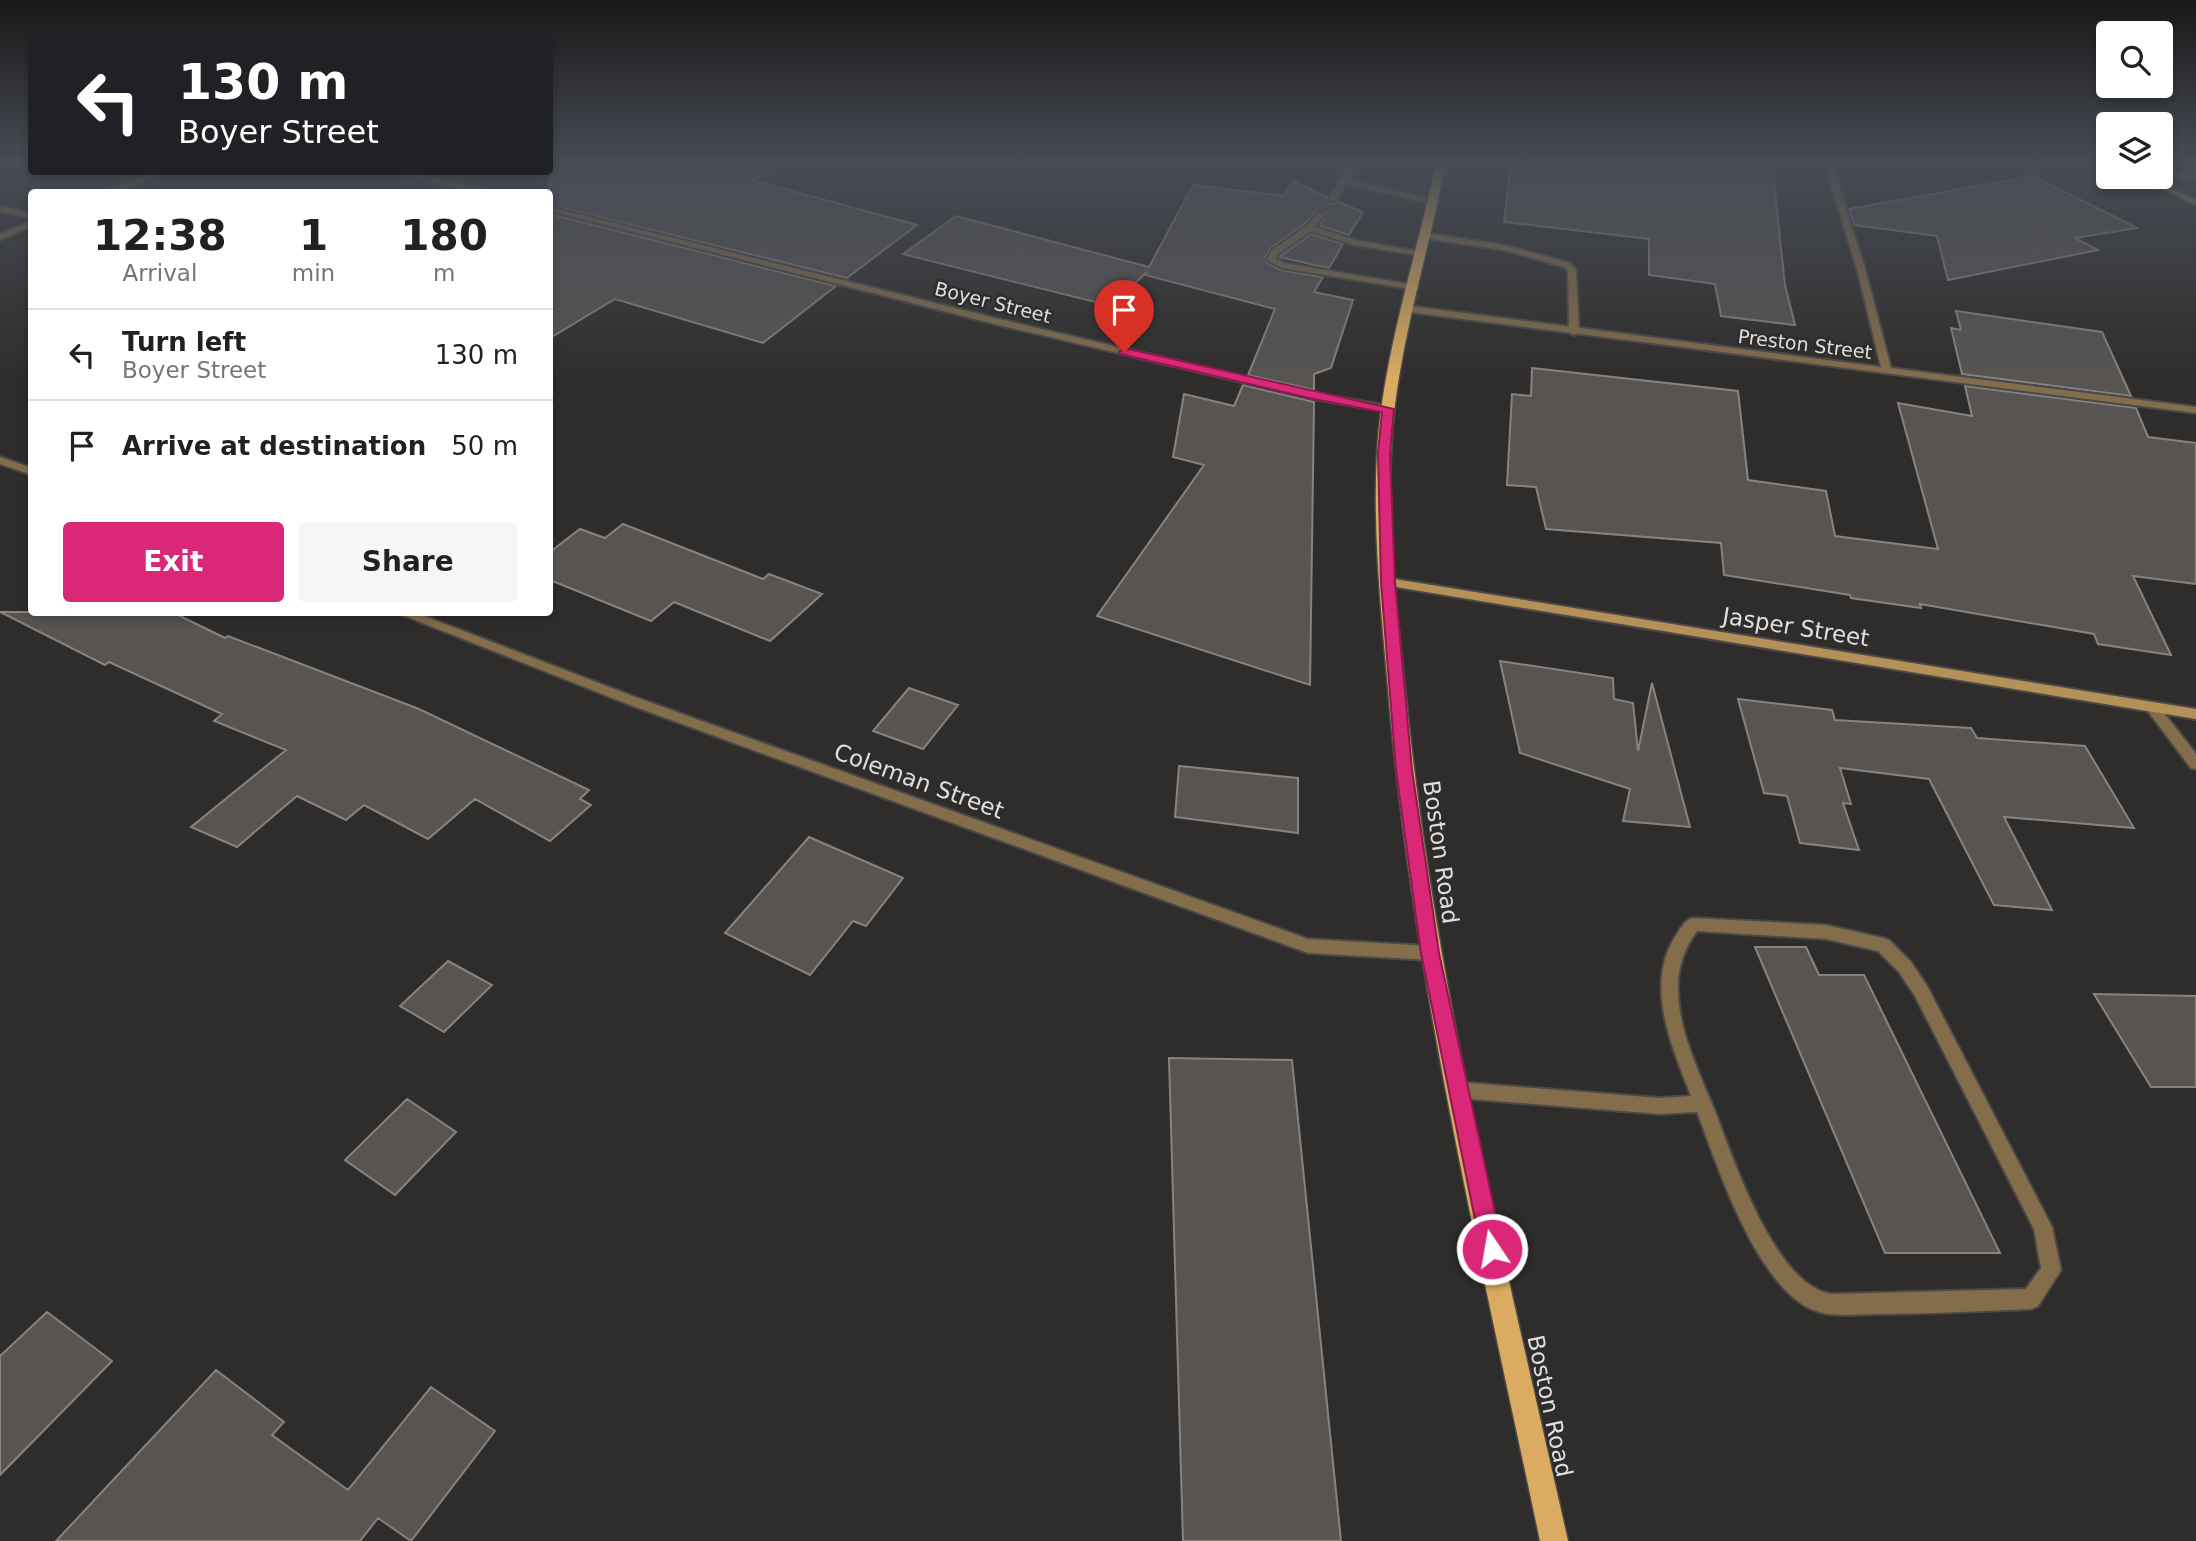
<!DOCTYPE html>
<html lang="en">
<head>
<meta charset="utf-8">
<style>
	body { margin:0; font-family:"DejaVu Sans",sans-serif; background:#f6f6f6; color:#202124; height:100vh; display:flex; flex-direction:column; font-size:26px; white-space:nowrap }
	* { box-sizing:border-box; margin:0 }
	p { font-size:23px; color:#757577 }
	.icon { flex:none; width:38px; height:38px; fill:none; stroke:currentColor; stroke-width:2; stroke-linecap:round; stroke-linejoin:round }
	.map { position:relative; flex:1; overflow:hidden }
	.sheet { position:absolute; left:28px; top:189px; width:525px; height:427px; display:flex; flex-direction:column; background:#fff; border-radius:7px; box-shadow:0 4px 10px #0003 }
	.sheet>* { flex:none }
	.top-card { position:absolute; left:28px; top:28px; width:525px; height:147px; border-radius:7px; box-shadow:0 4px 10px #0003; background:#202124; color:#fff; overflow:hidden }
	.fabs { position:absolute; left:2096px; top:21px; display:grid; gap:14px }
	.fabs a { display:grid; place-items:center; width:77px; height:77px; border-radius:7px; background:#fff; box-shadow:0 4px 10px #0003; font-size:35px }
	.pin { position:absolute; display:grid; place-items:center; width:60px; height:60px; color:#fff; margin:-72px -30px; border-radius:50% 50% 50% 0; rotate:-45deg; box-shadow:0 0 7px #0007 }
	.pin .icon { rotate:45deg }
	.me { position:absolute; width:77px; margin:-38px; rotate:348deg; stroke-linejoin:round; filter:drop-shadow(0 0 5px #0008) }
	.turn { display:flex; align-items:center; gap:24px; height:147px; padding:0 35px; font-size:32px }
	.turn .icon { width:91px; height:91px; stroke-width:2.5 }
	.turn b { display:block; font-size:49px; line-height:60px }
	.eta { display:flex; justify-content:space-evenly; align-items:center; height:119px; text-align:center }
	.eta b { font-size:42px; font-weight:800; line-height:49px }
	.action { display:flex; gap:14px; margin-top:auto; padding:14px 35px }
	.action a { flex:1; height:80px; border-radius:7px; background:#db2777; color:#fff; font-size:28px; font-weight:800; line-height:80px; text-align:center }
	.action a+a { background:#f6f6f6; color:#202124 }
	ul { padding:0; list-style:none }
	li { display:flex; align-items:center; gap:21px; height:91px; padding:0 35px; border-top:2px solid #e0e0e0 }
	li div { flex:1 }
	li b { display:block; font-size:26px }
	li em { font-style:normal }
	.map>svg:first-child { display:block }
	.building { fill:#575451; stroke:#878381; stroke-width:2 }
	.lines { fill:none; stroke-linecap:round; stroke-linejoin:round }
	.lane-casing { stroke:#4b4947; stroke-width:4 }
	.street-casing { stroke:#4b4947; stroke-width:4 }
	.secondary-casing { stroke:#4b4947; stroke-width:4 }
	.primary-casing { stroke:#4b4947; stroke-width:3 }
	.lane { fill:#846d4b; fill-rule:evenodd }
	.street { fill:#846d4b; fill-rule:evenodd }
	.secondary { fill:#b59058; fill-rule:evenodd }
	.primary { fill:#dbab62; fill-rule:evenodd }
	.route { fill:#db2777; stroke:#8e194d; stroke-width:2 }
	.labels { text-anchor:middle; stroke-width:5; stroke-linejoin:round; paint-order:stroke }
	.far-street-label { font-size:19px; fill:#e1dfdd; stroke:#2f2d2b }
	.street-label { font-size:23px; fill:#e1dfdd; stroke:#2f2d2b }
</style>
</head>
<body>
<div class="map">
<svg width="2196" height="1541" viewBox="0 0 2196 1541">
	<rect width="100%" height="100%" fill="#2f2d2b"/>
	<!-- building -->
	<path class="building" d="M 550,163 L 779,163 L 752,180 L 917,225 L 847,278 L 550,205 Z
		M 1511,163 L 1684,163 L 1773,173 L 1785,285 L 1795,325 L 1721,316 L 1715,284 L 1649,275 L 1649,239 L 1504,222 Z
		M 2033,176 L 2137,228 L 2075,238 L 2098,250 L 1948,280 L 1937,236 L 1854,225 L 1849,209 Z
		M 1293,181 L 1327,197 L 1330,204 L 1339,202 L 1363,212 L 1349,235 L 1319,226 L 1327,213 L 1317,210 L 1305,224 L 1271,248 L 1265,258 L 1267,263 L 1281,270 L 1323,277 L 1314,292 L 1353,300 L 1331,368 L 1314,374 L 1314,390 L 1248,375 L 1275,309 L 1145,275 L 1147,272 L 1111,306 L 903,254 L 956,216 L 1149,267 L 1193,185 L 1284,196 Z
		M 550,214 L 836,286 L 763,343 L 615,299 L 550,338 Z
		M 1311,234 L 1343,244 L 1329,268 L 1279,257 Z
		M 1956,311 L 2102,332 L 2131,396 L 1962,374 L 1951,328 L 1961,330 Z
		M 1532,368 L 1738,391 L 1748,480 L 1826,491 L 1835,536 L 1938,549 L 1898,403 L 1972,416 L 1965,386 L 2136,408 L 2148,437 L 2196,443 L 2196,584 L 2133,576 L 2171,655 L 2098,644 L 2094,634 L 1920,604 L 1921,608 L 1851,598 L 1850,595 L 1724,575 L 1721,543 L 1546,529 L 1536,487 L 1507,485 L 1512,394 L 1531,396 Z
		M 1243,385 L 1314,402 L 1310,685 L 1097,616 L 1204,465 L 1173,457 L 1184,394 L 1234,406 Z
		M 623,524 L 763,579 L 769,574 L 822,594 L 770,641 L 674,602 L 651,621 L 550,580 L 550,552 L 580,529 L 605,538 Z
		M 0,612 L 172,612 L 225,638 L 228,636 L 419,709 L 589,790 L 580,799 L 591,805 L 550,841 L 475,799 L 428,839 L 364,805 L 346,820 L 297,796 L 237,847 L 191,827 L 286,750 L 214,721 L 222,714 L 109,662 L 105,665 Z
		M 1500,661 L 1613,678 L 1614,699 L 1633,703 L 1638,751 L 1652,683 L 1690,827 L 1623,821 L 1630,789 L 1520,753 Z
		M 909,688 L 958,705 L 923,749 L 873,731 Z
		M 1738,699 L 1832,710 L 1835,720 L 1971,728 L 1977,738 L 2085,746 L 2134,828 L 2004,817 L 2052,910 L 1994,905 L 1929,779 L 1840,768 L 1851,804 L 1843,803 L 1859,850 L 1800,843 L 1787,796 L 1764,793 Z
		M 1179,766 L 1298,778 L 1298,833 L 1175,817 Z
		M 809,837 L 903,878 L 866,926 L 853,921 L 810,975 L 725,933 Z
		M 1755,947 L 1806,947 L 1819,975 L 1864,975 L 2000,1253 L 1885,1253 Z
		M 448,961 L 492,985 L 444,1032 L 400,1006 Z
		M 2094,994 L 2196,996 L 2196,1087 L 2151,1087 Z
		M 1169,1058 L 1292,1060 L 1341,1541 L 1183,1541 Z
		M 407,1099 L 456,1132 L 395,1195 L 345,1160 Z
		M 47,1312 L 112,1361 L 0,1475 L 0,1356 Z
		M 216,1370 L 284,1422 L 272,1435 L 348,1490 L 431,1387 L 495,1431 L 411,1541 L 378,1518 L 360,1541 L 56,1541 Z"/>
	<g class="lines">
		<!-- lane casing -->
		<g class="lane-casing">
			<path id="lane" d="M 1349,163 L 1357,163 L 1349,180 L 1440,202 L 1436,204 L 1346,184 L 1336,201 L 1330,201 L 1329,199 Z
				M 1318,212 L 1325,214 L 1315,227 L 1355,240 L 1426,253 L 1422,256 L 1354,245 L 1311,231 L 1278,254 L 1276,258 L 1284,263 L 1414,285 L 1418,288 L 1417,290 L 1282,268 L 1268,261 L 1267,259 L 1272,250 L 1307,226 Z
				M 1425,233 L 1504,245 L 1570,263 L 1576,270 L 1579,332 L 1574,335 L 1569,332 L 1568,271 L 1564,267 L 1503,250 L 1422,238 L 1422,234 Z
				M 1693,918 L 1826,925 L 1883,938 L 1889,940 L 1911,962 L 1927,986 L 2052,1227 L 2061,1270 L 2038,1306 L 2031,1309 C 1980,1311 1928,1314 1877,1314 C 1858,1314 1837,1317 1819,1312 C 1758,1294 1718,1166 1697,1112 L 1660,1114 L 1458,1098 L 1452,1096 L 1449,1090 L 1452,1084 L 1458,1082 L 1660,1098 L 1691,1096 C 1673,1049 1644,986 1675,937 C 1680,930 1684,920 1693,918 ZM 1697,931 L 1826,939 L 1878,951 L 1899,972 L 1915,996 L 2034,1229 L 2041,1268 L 2026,1289 L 1831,1294 C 1775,1285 1734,1161 1716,1114 C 1700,1074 1679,1034 1678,991 C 1677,968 1684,949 1697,931 Z"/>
		</g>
		<!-- street casing -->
		<g class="street-casing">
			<path id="street" d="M 1422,163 L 1438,163 L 1444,166 L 1440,168 Z
				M 1824,163 L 1832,163 L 1865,269 L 1891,368 L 2196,407 L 2196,413 L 1409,312 L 1404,309 L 1409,306 L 1881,367 L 1857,269 Z
				M 2161,171 L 2196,176 L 2196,180 L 2161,175 Z
				M 157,172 L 167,172 L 115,192 L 105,192 Z
				M 394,172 L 406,172 L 488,192 L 476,192 Z
				M 0,206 L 32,214 L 32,219 L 0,211 Z
				M 550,207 L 999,319 L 1314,393 L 1389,406 L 1394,409 L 1389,412 L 1314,399 L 999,325 L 550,211 Z
				M 32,221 L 32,226 L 0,240 L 0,234 Z
				M 0,457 L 32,468 L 32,475 L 0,464 Z
				M 395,612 L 414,612 L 635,697 L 1308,939 L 1430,946 L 1436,948 L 1438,953 L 1436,958 L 1430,960 L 1308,953 L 625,703 Z
				M 2152,702 L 2157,704 L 2196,754 L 2196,769 L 2191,768 L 2147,710 L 2145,707 Z"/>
		</g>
		<!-- secondary casing -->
		<g class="secondary-casing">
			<path id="secondary" d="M 2135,177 L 2145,177 L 2196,200 L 2196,205 Z
				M 1388,578 L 2196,709 L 2196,719 L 1384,585 L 1382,582 L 1384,579 Z"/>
		</g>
		<!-- primary casing -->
		<g class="primary-casing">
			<path id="primary" d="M 1436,163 L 1446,163 C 1427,260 1395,355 1391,453 C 1387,537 1398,623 1407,706 C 1436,988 1506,1264 1568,1541 L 1540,1541 C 1482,1266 1416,992 1390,712 C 1383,626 1372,538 1377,452 C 1383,354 1416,259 1436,163 Z"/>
		</g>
		<!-- lane -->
		<use href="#lane" class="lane"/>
		<!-- street -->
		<use href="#street" class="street"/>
		<!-- secondary -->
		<use href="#secondary" class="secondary"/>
		<!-- primary -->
		<use href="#primary" class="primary"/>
	</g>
	<!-- sky -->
	<linearGradient id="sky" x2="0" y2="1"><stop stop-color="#1a1918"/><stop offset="0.43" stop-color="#474c55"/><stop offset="1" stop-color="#474c55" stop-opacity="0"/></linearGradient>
	<rect width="2196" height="379" fill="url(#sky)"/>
	<!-- route -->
	<path class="route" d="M 1124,348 L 1394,409 L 1390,453 L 1395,582 L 1412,770 L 1439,953 L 1503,1249 L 1500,1257 L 1492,1260 L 1484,1257 L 1481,1249 L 1421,953 L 1396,770 L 1381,582 L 1378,453 L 1382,412 L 1314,399 L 1120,354 L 1119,352 Z"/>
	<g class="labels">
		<!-- far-street labels -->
		<g class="far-street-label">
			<text transform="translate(993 302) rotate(14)" y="7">Boyer Street</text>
			<text transform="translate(1805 344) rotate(7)" y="7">Preston Street</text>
		</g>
		<!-- street labels -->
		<g class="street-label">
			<text transform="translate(1796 627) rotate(9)" y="8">Jasper Street</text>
			<text transform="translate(919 781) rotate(20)" y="8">Coleman Street</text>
			<text transform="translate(1441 852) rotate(82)" y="8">Boston Road</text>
			<text transform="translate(1550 1406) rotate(78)" y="8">Boston Road</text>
		</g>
	</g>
</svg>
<div class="fabs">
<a><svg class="icon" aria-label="search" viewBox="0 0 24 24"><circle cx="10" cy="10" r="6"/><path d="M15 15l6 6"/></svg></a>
<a><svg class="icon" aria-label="layers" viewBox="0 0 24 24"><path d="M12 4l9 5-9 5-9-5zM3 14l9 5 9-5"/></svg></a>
</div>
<div class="pin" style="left:1124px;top:352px;background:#d93025"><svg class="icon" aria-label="arrive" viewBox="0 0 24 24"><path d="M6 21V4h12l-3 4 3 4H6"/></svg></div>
<svg class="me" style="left:1492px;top:1249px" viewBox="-20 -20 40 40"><circle r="17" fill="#db2777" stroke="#fff" stroke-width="3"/><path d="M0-11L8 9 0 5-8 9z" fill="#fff"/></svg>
<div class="top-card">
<div class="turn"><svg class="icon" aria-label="left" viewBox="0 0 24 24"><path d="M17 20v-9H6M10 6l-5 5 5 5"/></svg><div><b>130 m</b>Boyer Street</div></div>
</div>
<section class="sheet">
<div class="eta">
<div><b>12:38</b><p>Arrival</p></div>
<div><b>1</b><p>min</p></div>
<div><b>180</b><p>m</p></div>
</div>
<ul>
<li><svg class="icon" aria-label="left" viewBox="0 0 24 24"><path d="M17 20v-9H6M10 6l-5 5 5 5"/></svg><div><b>Turn left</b><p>Boyer Street</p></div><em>130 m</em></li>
<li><svg class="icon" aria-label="arrive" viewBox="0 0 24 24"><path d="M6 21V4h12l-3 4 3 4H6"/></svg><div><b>Arrive at destination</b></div><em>50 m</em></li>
</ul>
<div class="action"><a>Exit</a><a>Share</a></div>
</section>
</div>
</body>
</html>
